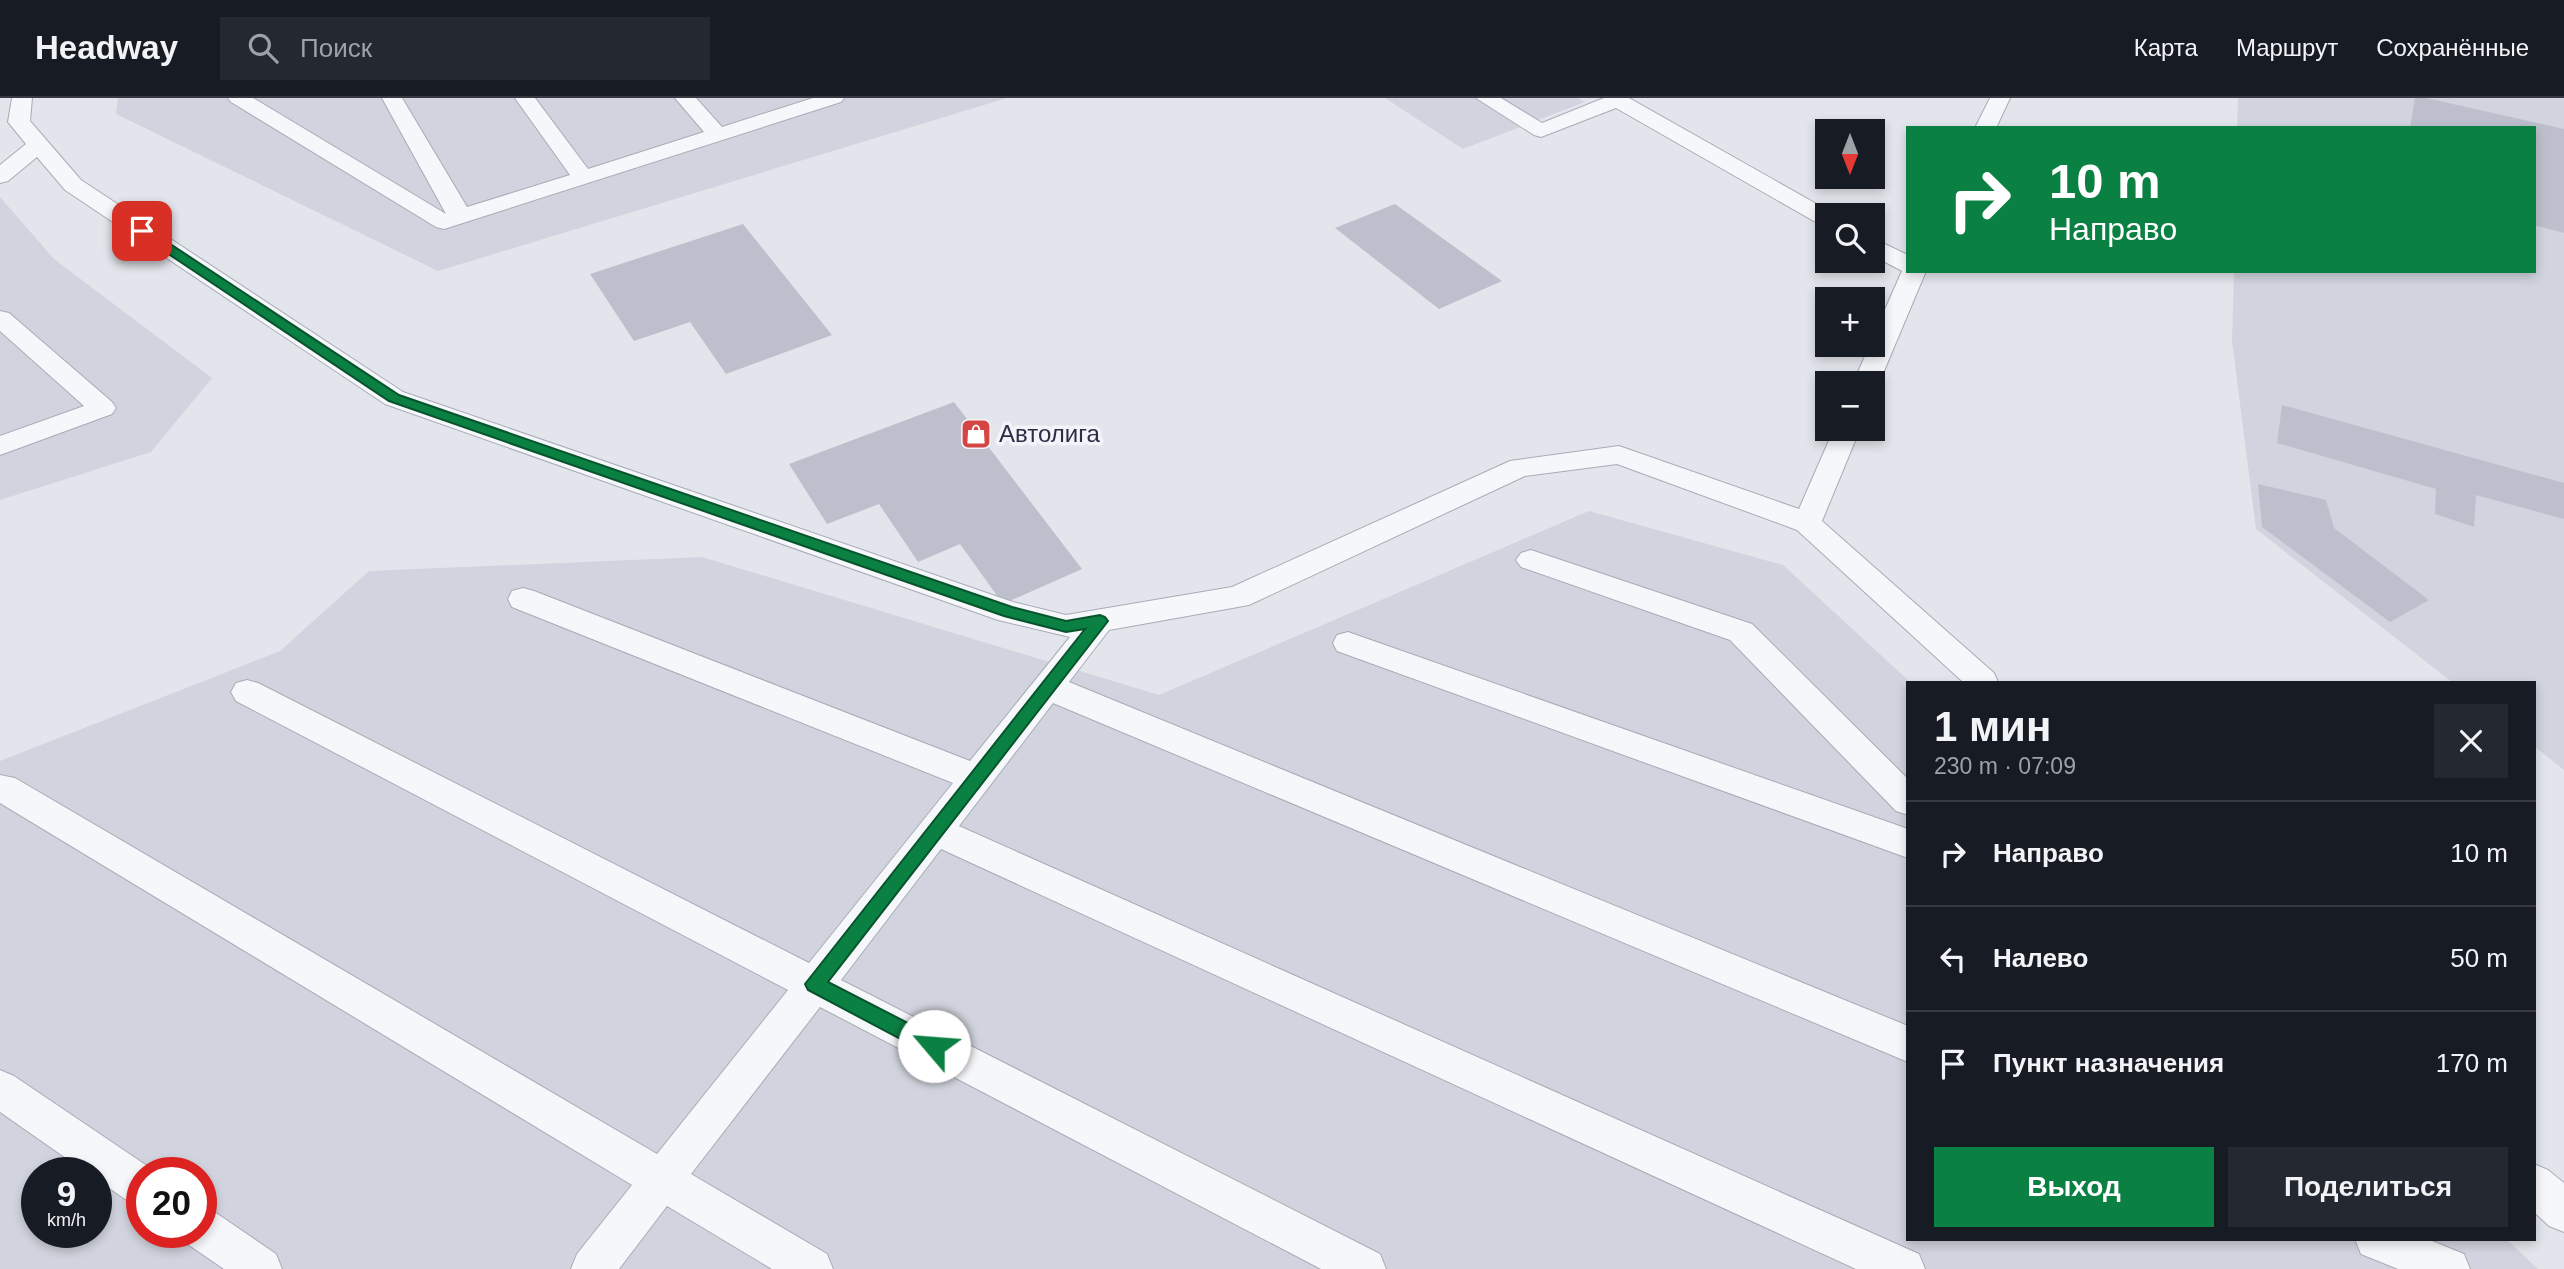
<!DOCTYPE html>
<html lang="ru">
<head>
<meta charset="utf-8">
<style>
	body { margin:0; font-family:Helvetica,sans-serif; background:#242831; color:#f1f3f6; height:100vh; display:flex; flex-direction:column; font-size:26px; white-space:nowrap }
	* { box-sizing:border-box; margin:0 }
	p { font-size:23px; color:#9ea1a6 }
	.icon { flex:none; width:38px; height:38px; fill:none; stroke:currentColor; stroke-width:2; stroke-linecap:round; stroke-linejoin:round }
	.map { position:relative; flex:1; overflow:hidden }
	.drawer { position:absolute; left:1906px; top:583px; width:630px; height:560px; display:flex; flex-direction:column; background:#171b24; border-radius:0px; box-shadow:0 4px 10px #0003 }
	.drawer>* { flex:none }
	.top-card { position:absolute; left:1906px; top:28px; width:630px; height:147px; border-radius:0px; box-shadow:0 4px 10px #0003; background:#0b8043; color:#fff; overflow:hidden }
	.needle { width:46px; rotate:180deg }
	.fabs { position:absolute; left:1815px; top:21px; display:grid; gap:14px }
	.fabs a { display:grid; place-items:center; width:70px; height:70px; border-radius:0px; background:#171b24; box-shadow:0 4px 10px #0003; font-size:35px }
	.speed { position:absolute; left:21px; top:1059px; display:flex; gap:14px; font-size:35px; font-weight:700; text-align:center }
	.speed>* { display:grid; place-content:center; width:91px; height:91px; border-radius:50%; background:#171b24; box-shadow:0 4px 10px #0003; line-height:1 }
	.speed small { font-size:18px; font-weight:400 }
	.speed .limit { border:10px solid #d22; background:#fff; color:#111 }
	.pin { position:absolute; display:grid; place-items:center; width:60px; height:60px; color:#fff; margin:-30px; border-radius:14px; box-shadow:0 4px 10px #0006 }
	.me { position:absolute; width:77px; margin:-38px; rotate:297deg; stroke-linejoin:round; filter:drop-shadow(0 0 5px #0008) }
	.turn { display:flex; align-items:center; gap:24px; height:147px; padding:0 28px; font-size:32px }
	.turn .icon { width:91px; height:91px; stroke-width:2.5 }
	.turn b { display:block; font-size:49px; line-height:60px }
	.round { display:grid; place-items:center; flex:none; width:74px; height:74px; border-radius:0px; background:#242831 }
	.summary { display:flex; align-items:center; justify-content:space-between; height:119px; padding:0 28px }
	h1 { font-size:42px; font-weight:800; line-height:52px }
	.cta { display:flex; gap:14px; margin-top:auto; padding:14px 28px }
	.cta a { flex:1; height:80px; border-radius:0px; background:#0b8043; color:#fff; font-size:28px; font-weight:800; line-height:80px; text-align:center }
	.cta a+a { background:#242831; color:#f1f3f6 }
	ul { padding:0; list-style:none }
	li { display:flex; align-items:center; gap:21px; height:105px; padding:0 28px; border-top:2px solid #363941 }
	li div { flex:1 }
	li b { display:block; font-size:26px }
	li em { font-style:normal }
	header { display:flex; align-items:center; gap:42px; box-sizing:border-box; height:98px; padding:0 35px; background:#171b24; border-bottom:2px solid #363941 }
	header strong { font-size:33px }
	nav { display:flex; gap:38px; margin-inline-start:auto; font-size:24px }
	.search { width:490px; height:63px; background:#242831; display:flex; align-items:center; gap:18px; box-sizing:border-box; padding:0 24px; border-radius:0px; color:#9ea1a6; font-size:26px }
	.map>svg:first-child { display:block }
	.built { fill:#d1d4de; fill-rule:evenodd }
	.building { fill:#bdc0cc }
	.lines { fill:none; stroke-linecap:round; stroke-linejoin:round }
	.lane-casing { stroke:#a8abb7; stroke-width:2 }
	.lane { fill:#f6f7fa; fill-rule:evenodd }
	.route { fill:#0b8043; stroke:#07532c; stroke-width:2 }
	.labels { text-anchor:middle; stroke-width:7; stroke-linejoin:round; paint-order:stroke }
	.poi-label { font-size:24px; fill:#2a2f45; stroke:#f3f4f9; text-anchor:start }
</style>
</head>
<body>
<header>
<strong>Headway</strong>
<div class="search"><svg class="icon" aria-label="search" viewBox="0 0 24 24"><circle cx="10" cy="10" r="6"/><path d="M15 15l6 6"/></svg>Поиск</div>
<nav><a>Карта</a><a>Маршрут</a><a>Сохранённые</a></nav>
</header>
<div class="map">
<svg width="2564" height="1171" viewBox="0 0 2564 1171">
	<rect width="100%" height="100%" fill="#e3e5ec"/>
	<!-- built -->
	<path class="built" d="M 118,0 L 1007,0 L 438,173 L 116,16 Z
		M 1385,0 L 1578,0 L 1585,4 L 1463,51 Z
		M 2238,0 L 2564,0 L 2564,672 L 2534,648 L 2534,584 L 2452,584 L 2256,431 L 2232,243 L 2234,173 L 2534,173 L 2534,30 L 2237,30 Z
		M 0,99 L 54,161 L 212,280 L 151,354 L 0,402 Z
		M 1589,413 L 1783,467 L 1910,584 L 1908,584 L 1908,1141 L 2506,1141 L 2538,1171 L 0,1171 L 0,663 L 280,553 L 369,473 L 702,459 L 1159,597 ZM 37,1074 L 96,1074 L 96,1134 L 37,1134 ZM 142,1074 L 201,1074 L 201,1134 L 142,1134 Z"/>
	<!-- building -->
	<path class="building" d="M 2415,0 L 2426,0 L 2564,31 L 2564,135 L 2534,127 L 2534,30 L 2410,30 Z
		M 1395,106 L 1502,183 L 1439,211 L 1335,130 Z
		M 743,126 L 832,237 L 726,276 L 690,224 L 634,243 L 590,176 Z
		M 954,304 L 1082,471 L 1003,506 L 960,446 L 918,464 L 879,406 L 827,426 L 789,366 Z
		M 2282,307 L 2564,385 L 2564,421 L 2476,397 L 2474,429 L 2435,416 L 2436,391 L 2277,345 Z
		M 2258,386 L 2326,402 L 2334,430 L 2429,502 L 2390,524 L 2262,429 Z"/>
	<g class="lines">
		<!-- lane casing -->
		<g class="lane-casing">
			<path id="lane" d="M 12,0 L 32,0 L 30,23 L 81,82 L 403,294 L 1013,504 L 1066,517 L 1232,489 L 1510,363 L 1619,348 L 1799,411 L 1834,331 L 1860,331 L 1822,423 L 1994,575 L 1998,584 L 1963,584 L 1797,432 L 1617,366 L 1525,378 L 1249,507 L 1109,532 L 1069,584 L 1908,928 L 1908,964 L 1053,605 L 959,728 L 1919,1156 L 1925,1171 L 1856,1171 L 941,751 L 841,882 L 1380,1156 L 1386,1171 L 1321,1171 L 820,909 L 691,1076 L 827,1156 L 833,1171 L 772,1171 L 667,1108 L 619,1171 L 571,1171 L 577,1156 L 632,1087 L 0,705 L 0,677 L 15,680 L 657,1056 L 788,892 L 236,603 L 231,594 L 236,585 L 247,582 L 258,585 L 809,865 L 953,685 L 512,509 L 508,501 L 512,493 L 523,490 L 534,493 L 970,663 L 1070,539 L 998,522 L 385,306 L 65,92 L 37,59 L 8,83 L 0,85 L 0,67 L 26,46 L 8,24 Z
				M 228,0 L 253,0 L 446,116 L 382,0 L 402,0 L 467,109 L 570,77 L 515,0 L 535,0 L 588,71 L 704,34 L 675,0 L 696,0 L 722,29 L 813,0 L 844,0 L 841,4 L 444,131 L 436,129 L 231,4 Z
				M 1476,0 L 1501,0 L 1542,25 L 1604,0 L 1629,0 L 1836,117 L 1827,117 L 1827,128 L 1819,126 L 1616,10 L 1541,39 L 1534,37 Z
				M 1990,0 L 2010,0 L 1996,30 L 1975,30 Z
				M 1872,140 L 1908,157 L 1908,173 L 1926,173 L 1879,285 L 1872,291 L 1872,285 L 1853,285 L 1870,247 L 1872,247 L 1872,241 L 1902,173 L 1872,157 Z
				M 0,213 L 9,215 L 112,304 L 116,310 L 112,316 L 0,357 L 0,338 L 84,308 L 0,233 Z
				M 1531,452 L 1752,526 L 1908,681 L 1908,717 L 1896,713 L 1730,542 L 1521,469 L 1516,462 L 1521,455 Z
				M 1348,534 L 1908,731 L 1908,760 L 1337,553 L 1333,545 L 1337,537 Z
				M 0,972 L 14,978 L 156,1074 L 142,1074 L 142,1109 L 128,1103 L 96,1081 L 96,1074 L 86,1074 L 0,1014 Z
				M 2534,1066 L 2548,1072 L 2564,1085 L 2564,1134 L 2549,1128 L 2534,1114 Z
				M 201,1109 L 216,1115 L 276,1156 L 282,1171 L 224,1171 L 186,1145 L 182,1134 L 201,1134 Z
				M 2355,1141 L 2427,1141 L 2464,1156 L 2470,1171 L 2398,1171 L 2361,1156 Z"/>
		</g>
		<!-- lane -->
		<use href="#lane" class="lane"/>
	</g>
	<!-- route -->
	<path class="route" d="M 137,130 L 146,130 L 399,297 L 1012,509 L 1066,523 L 1100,517 L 1105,519 L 1108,523 L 1105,527 L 828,884 L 941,942 L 944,948 L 941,955 L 934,957 L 927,955 L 808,892 L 805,886 L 1085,531 L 1066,534 L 1004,518 L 389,303 L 137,135 Z"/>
	<!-- icons -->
	<defs>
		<g id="shop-square" transform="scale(1.575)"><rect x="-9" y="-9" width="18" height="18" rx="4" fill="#d54544" stroke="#f3f4f9"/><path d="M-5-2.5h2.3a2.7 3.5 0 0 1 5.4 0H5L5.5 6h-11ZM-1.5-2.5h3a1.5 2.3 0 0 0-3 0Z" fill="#fff"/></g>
	</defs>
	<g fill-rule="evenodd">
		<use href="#shop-square" x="976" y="336"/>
	</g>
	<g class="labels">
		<!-- poi labels -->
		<g class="poi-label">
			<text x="999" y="344">Автолига</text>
		</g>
	</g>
</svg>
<div class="fabs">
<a><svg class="needle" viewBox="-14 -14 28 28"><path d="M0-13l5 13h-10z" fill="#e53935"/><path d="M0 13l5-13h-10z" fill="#9ea1a6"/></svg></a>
<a><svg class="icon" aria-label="search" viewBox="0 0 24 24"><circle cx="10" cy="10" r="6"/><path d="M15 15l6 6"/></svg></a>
<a>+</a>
<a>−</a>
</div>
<div class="speed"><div>9<small>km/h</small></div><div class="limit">20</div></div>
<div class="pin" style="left:142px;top:133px;background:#d93025"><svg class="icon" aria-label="arrive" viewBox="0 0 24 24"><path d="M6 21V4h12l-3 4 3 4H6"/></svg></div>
<svg class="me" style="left:934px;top:948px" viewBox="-20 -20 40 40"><circle r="19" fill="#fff"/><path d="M0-13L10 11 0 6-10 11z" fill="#0b8043"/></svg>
<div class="top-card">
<div class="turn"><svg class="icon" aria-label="right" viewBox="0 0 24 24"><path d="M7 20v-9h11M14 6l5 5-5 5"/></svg><div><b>10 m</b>Направо</div></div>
</div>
<section class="drawer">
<div class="summary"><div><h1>1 мин</h1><p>230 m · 07:09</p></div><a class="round"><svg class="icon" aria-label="close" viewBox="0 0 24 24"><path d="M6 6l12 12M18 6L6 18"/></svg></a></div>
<ul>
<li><svg class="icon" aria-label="right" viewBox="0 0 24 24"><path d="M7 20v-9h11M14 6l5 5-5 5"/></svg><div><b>Направо</b></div><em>10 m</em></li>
<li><svg class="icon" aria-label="left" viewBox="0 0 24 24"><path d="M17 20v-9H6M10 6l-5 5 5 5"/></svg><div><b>Налево</b></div><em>50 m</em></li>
<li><svg class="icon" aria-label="arrive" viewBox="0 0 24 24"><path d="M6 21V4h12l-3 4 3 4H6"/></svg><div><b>Пункт назначения</b></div><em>170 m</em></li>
</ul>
<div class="cta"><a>Выход</a><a>Поделиться</a></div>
</section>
</div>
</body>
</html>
